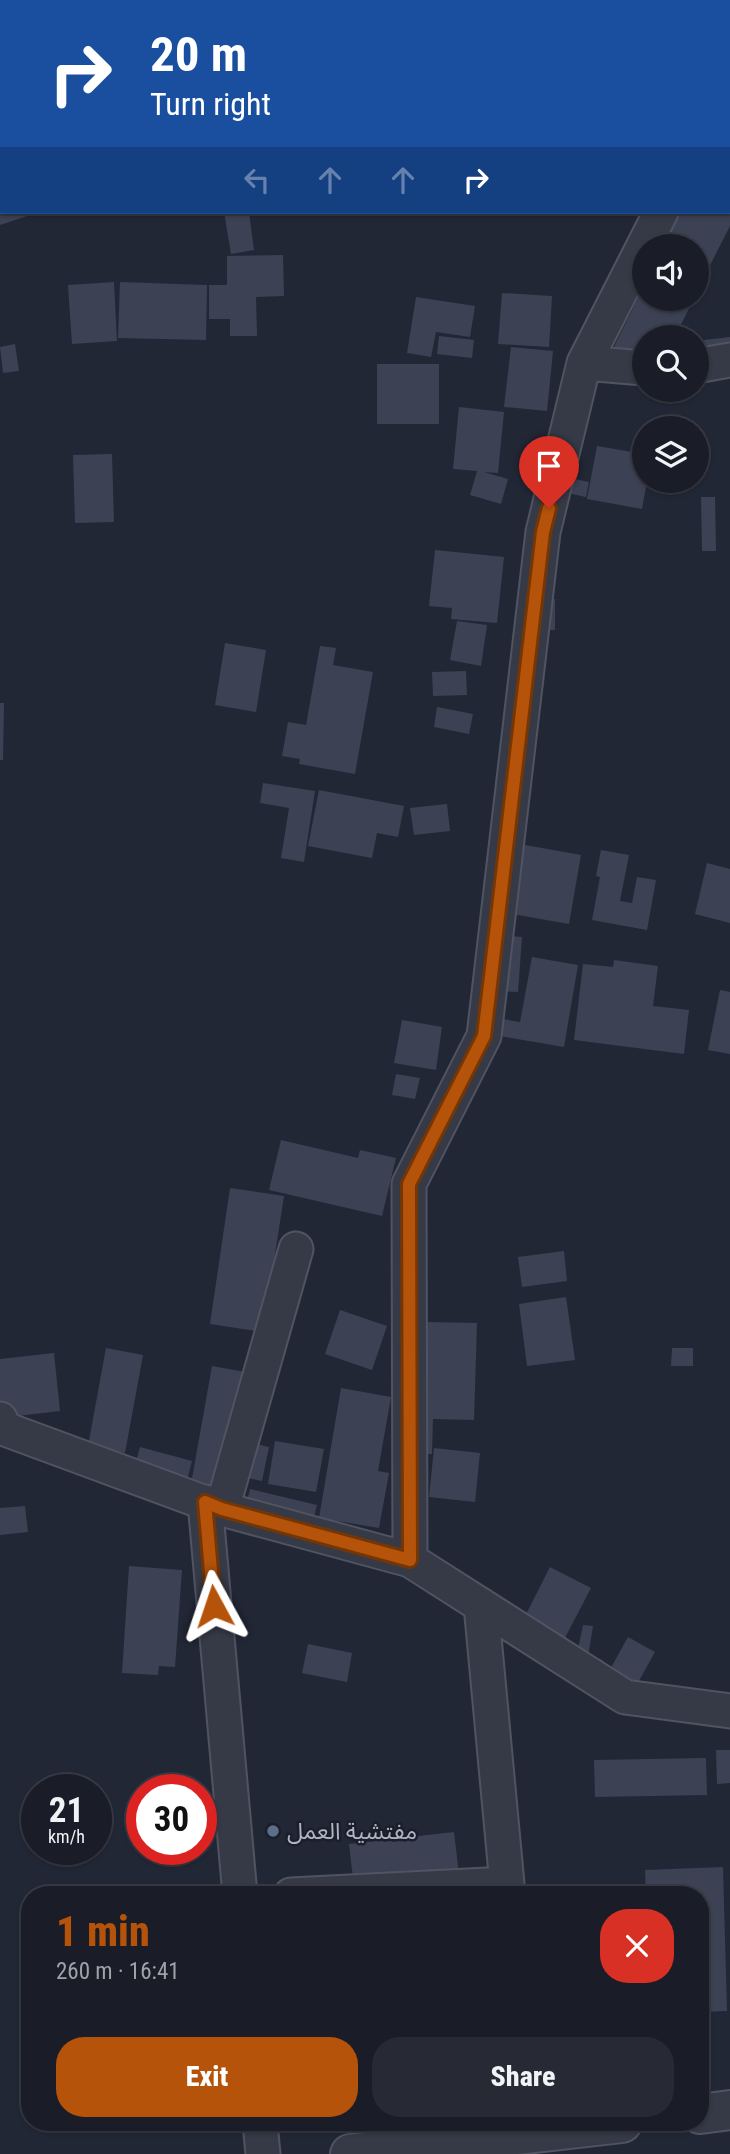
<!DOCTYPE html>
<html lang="en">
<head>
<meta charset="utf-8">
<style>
	body { margin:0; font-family:"Roboto Condensed","Noto Sans Arabic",sans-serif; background:#272a34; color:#f1f3f6; height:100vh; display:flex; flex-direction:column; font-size:26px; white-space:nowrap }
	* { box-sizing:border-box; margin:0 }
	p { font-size:23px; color:#9fa2a8 }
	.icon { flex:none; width:38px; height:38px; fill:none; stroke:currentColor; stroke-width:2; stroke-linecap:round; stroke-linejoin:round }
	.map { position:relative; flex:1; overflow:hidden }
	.details { position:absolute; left:21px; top:1886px; width:688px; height:245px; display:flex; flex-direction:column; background:#1a1d28; border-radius:28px; box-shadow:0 2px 5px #0004,0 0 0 2px #383b45 }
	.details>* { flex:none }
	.hud { position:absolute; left:0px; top:0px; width:732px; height:214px; box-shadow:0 2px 5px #0004,0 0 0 2px #383b45; background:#1a4fa0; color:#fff; overflow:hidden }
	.fabs { position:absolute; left:632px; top:234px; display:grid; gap:14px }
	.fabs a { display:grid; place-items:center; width:77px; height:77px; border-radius:50%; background:#1a1d28; box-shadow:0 2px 5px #0004,0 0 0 2px #383b45; font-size:35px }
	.speed { position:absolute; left:21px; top:1774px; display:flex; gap:14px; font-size:35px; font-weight:700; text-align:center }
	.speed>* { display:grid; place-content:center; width:91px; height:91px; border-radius:50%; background:#1a1d28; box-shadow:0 2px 5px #0004,0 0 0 2px #383b45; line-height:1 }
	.speed small { font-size:18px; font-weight:400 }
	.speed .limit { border:10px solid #d22; background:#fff; color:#111 }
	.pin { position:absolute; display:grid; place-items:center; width:60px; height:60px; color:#fff; margin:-72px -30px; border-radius:50% 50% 50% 0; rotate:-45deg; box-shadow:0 0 7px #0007 }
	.pin .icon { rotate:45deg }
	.me { position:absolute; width:77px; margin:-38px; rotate:355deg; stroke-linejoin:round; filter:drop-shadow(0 0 5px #0008) }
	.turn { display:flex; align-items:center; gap:24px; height:147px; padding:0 35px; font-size:32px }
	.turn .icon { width:91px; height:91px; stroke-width:2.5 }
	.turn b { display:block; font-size:49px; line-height:60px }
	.lanes { display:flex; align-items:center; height:66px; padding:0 35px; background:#0003; justify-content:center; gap:35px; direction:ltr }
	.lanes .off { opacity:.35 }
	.round { display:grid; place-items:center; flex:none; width:74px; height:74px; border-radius:28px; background:#272a34 }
	.summary { display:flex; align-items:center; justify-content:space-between; height:119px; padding:0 35px }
	h1 { font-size:42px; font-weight:800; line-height:52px; color:#b45309 }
	.button { display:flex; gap:14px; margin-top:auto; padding:14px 35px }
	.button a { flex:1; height:80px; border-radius:28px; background:#b45309; color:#fff; font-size:28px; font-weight:800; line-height:80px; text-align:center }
	.button a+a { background:#272a34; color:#f1f3f6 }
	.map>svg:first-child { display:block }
	.building { fill:#3c4254 }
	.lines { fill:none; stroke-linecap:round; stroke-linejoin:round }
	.minor-casing { stroke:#505462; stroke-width:37 }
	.tertiary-casing { stroke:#505462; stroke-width:42 }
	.minor { stroke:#363a47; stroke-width:33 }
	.tertiary { stroke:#363a47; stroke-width:38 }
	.route-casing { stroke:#753606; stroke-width:18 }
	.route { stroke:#b45309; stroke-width:12 }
	.service-dot { fill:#5c6f8a; stroke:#1b1f2b; stroke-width:2.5 }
	.labels { text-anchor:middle; stroke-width:5; stroke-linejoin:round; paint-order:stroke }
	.poi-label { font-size:23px; fill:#b0b4c3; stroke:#1b1f2b; text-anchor:start }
</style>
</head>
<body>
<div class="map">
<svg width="730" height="2154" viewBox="0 0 730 2154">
	<rect width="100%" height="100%" fill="#222736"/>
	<!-- building -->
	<path class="building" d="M 0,212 L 29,212 L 30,215 L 0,225 Z
		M 224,212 L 249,212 L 254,250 L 231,254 Z
		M 681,212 L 730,212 L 730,226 L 696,293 L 696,247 L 663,247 Z
		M 283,255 L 284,296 L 256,297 L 257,336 L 230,336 L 230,319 L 209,319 L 209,285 L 227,285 L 227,256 Z
		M 114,282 L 117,341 L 72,344 L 68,285 Z
		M 120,282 L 207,285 L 206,340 L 118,338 Z
		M 644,286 L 644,299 L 694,299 L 674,338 L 644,338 L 644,367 L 612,351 Z
		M 502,293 L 552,296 L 549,347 L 498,344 Z
		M 416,297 L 475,306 L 470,337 L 436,332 L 431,357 L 407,353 Z
		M 439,336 L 474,340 L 472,358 L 437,354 Z
		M 730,337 L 730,363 L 708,366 L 704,340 Z
		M 15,344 L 19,371 L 3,373 L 0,347 Z
		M 511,347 L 553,351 L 547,411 L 504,407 Z
		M 377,364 L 439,364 L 439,424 L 377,424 Z
		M 459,407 L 504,412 L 498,473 L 484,472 L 508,479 L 501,504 L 470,495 L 477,471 L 453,469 Z
		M 597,446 L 644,454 L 644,481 L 647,481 L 642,509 L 587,499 Z
		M 112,454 L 114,522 L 75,523 L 73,455 Z
		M 561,476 L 589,482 L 586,497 L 558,491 Z
		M 701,497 L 715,497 L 716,551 L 702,551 Z
		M 435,550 L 504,557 L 497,623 L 451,619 L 452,608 L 429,606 Z
		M 536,599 L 555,599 L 555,630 L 537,630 Z
		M 457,621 L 487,625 L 481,666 L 450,660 Z
		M 225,643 L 266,650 L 256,712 L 215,705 Z
		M 320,646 L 336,648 L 333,665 L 373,672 L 355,774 L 299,764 L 300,759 L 282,756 L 288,722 L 306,725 Z
		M 466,671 L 467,695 L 433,696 L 432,672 Z
		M 0,703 L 4,703 L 3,760 L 0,760 Z
		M 437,707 L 473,714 L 469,734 L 434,727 Z
		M 263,783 L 315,791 L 304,862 L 281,858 L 289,808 L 260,803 Z
		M 319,790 L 404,806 L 398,837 L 377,833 L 372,858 L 308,846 Z
		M 447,804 L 450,831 L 414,835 L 410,808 Z
		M 514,843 L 581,855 L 569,924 L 501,912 Z
		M 601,850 L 629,855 L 620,901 L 632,903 L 637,877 L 656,880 L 647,930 L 592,920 L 600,877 L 596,876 Z
		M 707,863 L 730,869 L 730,923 L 695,914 Z
		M 501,935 L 522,937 L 518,992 L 497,991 Z
		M 532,957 L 578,965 L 564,1047 L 488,1034 L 491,1017 L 520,1022 Z
		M 614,960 L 658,966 L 653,1006 L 689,1010 L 684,1054 L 574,1040 L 583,964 L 613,967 Z
		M 720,990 L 730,992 L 730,1054 L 708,1050 Z
		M 402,1020 L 442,1027 L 436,1070 L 394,1063 Z
		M 396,1074 L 420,1078 L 415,1099 L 392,1095 Z
		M 281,1140 L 358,1158 L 360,1150 L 396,1158 L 382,1216 L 269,1190 Z
		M 230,1188 L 284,1196 L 263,1332 L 210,1324 Z
		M 564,1251 L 567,1281 L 522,1287 L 518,1257 Z
		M 566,1297 L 575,1360 L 527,1366 L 519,1304 Z
		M 340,1310 L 387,1326 L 372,1370 L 325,1354 Z
		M 424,1322 L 477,1323 L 474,1420 L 433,1419 L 432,1454 L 408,1454 Z
		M 106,1348 L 143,1355 L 125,1453 L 88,1446 Z
		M 672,1348 L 693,1348 L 693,1366 L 671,1366 Z
		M 54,1353 L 60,1411 L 0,1418 L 0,1359 Z
		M 212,1366 L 251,1373 L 229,1491 L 191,1484 Z
		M 341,1388 L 391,1397 L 378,1471 L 389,1473 L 379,1528 L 319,1518 Z
		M 275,1441 L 324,1449 L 316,1492 L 268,1484 Z
		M 252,1443 L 269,1447 L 262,1481 L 244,1477 Z
		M 140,1447 L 192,1461 L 184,1492 L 131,1479 Z
		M 434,1448 L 480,1453 L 475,1502 L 429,1497 Z
		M 250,1489 L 317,1505 L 312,1525 L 245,1509 Z
		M 25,1506 L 28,1532 L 0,1535 L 0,1508 Z
		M 129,1566 L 182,1570 L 175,1667 L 159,1666 L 158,1675 L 122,1673 Z
		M 550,1567 L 591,1588 L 556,1655 L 516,1634 Z
		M 583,1625 L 593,1626 L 588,1657 L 603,1660 L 600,1677 L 578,1649 Z
		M 628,1637 L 655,1652 L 630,1697 L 603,1682 Z
		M 308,1644 L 352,1653 L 347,1682 L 302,1673 Z
		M 716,1750 L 730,1750 L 730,1783 L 717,1784 Z
		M 706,1758 L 707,1795 L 595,1797 L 594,1760 Z
		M 454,1832 L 460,1883 L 355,1895 L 349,1844 Z
		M 723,1867 L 727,2011 L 700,2012 L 700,1895 L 646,1895 L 645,1870 Z"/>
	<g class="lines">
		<!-- minor casing -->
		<g class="minor-casing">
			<path id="minor" d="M 56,0 L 56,2
				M 0,158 L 2,157
				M 584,363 L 644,368
				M 696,366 L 730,360
				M 0,1419 L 5,1429 L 222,1509 L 410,1560 L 625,1697 L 730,1711
				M 205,1502 L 240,1895
				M 222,1509 L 296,1249
				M 410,1560 L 409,1184 L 484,1036 L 543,532 L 584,363 L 661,212
				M 481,1605 L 508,1895
				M 291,1895 L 507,1884
				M 260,2123 L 263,2154"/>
		</g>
		<!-- tertiary casing -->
		<g class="tertiary-casing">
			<path id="tertiary" d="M 700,2114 L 730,2110
				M 350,2154 L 622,2123"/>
		</g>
		<!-- minor -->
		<use href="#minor" class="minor"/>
		<!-- tertiary -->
		<use href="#tertiary" class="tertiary"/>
	</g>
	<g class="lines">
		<!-- route casing -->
		<g class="route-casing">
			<path id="route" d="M 214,1606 L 205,1502 L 222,1509 L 410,1560 L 409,1184 L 484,1036 L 543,532 L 549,508"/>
		</g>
		<!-- route -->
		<use href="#route" class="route"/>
	</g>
	<!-- markers -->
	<circle class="service-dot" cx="273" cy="1831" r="7"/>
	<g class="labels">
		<!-- poi labels -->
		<g class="poi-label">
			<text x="287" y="1839">مفتشية العمل</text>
		</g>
	</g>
</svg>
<div class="fabs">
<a><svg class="icon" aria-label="sound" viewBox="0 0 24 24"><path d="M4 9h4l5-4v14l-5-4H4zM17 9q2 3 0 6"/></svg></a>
<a><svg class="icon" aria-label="search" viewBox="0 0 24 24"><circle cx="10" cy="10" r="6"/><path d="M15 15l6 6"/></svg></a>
<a><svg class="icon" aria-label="layers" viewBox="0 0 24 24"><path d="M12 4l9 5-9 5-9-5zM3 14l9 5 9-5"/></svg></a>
</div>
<div class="speed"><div>21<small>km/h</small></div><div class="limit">30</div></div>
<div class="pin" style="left:549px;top:508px;background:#d93025"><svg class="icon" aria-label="arrive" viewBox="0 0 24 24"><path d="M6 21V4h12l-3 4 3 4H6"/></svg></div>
<svg class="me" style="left:214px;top:1606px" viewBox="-20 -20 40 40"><path d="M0-17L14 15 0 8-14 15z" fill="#b45309" stroke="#fff" stroke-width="4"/></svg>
<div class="hud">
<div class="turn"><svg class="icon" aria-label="right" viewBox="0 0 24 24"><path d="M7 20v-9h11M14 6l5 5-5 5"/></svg><div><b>20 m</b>Turn right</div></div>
<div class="lanes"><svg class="icon off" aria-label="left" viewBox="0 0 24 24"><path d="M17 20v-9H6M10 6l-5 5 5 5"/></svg><svg class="icon off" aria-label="ahead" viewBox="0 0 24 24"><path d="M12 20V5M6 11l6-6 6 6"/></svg><svg class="icon off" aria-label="ahead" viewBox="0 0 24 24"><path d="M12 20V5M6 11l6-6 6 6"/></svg><svg class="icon" aria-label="right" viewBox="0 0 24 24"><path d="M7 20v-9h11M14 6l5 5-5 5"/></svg></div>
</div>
<section class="details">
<div class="summary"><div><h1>1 min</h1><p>260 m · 16:41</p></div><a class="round" style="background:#d93025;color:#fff"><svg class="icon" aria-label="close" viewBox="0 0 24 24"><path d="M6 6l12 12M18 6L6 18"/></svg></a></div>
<div class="button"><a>Exit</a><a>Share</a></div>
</section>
</div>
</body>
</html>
